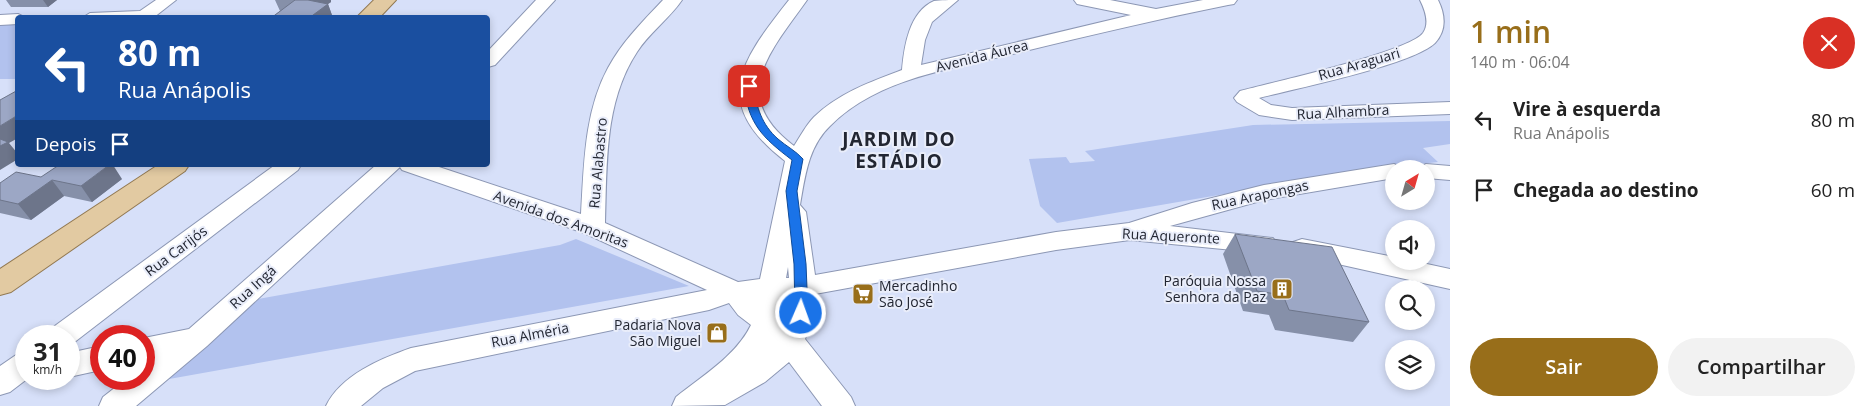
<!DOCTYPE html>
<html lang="pt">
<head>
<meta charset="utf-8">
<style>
	body { margin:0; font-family:"Open Sans",sans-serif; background:#f2f2f2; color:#222; height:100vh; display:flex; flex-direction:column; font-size:19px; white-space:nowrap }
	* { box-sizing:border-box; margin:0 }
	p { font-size:16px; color:#767676 }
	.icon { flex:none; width:28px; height:28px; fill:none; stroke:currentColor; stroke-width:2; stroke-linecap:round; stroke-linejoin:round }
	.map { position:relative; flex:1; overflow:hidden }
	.sheet { display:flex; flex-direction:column; background:#fff; width:425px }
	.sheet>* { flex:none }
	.banner { position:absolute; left:15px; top:15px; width:475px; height:152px; border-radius:5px; box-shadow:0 2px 8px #0003; background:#1a4fa0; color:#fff; overflow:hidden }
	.needle { width:32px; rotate:37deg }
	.controls { position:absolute; left:1385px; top:160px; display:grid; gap:10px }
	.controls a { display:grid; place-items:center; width:50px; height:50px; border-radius:50%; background:#fff; box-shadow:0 2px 8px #0003; font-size:25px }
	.speed { position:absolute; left:15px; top:325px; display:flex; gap:10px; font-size:25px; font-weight:700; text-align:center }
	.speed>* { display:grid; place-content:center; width:65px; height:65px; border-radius:50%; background:#fff; box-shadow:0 2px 8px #0003; line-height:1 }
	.speed small { font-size:12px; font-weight:400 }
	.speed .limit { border:8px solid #d22; background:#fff; color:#111 }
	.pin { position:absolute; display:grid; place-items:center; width:42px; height:42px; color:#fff; margin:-21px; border-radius:10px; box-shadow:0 2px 8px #0006 }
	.me { position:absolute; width:55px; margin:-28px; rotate:2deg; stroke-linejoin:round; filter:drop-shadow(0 0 4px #0008) }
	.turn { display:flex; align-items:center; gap:18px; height:105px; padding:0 20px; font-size:22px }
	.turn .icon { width:65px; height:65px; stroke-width:2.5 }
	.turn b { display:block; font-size:35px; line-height:42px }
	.then { display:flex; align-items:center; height:48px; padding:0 20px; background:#0003; gap:10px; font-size:19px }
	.round { display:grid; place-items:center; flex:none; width:52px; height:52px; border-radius:26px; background:#f2f2f2 }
	.head { display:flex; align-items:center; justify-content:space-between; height:85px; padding:0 20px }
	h1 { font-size:30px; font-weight:600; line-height:38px; color:#986e1a }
	.cta { display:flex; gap:10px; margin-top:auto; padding:10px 20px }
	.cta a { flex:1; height:58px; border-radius:30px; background:#986e1a; color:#fff; font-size:20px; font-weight:600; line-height:58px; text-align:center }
	.cta a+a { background:#f2f2f2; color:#222 }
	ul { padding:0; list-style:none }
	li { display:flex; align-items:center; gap:15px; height:70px; padding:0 20px }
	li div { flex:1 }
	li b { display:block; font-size:19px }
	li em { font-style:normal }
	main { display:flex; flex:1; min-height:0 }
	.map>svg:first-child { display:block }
	.green { fill:#b2c2ee }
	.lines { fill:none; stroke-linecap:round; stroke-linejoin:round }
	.minor-casing { stroke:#8c97b4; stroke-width:2 }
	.major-casing { stroke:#927952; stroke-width:2 }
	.minor { fill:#fff; fill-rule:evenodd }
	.major { fill:#e2caa2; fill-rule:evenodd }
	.wall { fill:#8690a9 }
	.shaded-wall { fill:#6d758a }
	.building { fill:#9ca7c5; stroke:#6d758a }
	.route { fill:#1a73e8; stroke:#114b97 }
	.labels { text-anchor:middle; stroke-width:4; stroke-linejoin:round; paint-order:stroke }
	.street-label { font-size:14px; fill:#222632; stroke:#e9edfa }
	.poi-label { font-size:14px; fill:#222632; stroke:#e9edfa; text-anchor:end }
	.district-label { font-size:19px; font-weight:bold; letter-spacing:1px; fill:#222632; stroke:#e9edfa }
</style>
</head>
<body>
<main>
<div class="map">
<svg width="1450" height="406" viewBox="0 0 1450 406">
	<rect width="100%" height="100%" fill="#d7e0f9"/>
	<!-- green -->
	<path class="green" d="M 0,21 L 17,21 L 17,79 L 0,79 Z
		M 1450,121 L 1450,144 L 1423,148 L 1438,162 L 1357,171 L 1057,223 L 1040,206 L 1029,159 L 1066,157 L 1070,163 L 1095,161 L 1085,151 L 1253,125 Z
		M 576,239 L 689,286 L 158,381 L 258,299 L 560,245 Z"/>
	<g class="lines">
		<!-- minor casing -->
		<g class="minor-casing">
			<path id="minor" d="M 156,0 L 176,0 L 153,18 L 82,18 L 90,13 L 140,11 Z
				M 536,0 L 555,0 L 495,65 L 488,67 L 488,51 Z
				M 663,0 L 682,0 C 669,19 649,33 637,52 C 604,102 607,165 605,223 L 738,282 L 760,279 L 785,161 C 710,103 740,62 789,0 L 807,0 C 771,51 727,96 794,146 C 800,137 806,125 814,117 C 839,93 870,82 902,70 C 904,47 909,12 934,1 C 940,0 951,0 958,0 L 932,22 L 925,40 L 921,65 L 1131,15 L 1077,4 L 1074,0 L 1110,0 L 1156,9 L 1203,0 L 1237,0 L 1234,4 L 1228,5 C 1159,19 1090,35 1021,52 C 957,68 878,77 830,126 C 808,147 805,177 800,205 L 806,212 L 815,275 L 1056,232 L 1129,223 L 1192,203 L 1264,185 L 1394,164 L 1404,169 L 1394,169 L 1394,178 L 1264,200 L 1170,226 L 1273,238 L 1277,244 L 1273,250 L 1264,253 L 1130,240 L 1056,250 L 815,294 L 815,312 L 805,339 L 851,397 L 855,406 L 822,406 L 789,362 L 765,382 L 725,405 L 672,406 L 676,397 C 702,376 736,356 751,325 L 738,315 L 729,303 L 709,310 L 415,371 L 383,388 L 361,406 L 326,406 C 341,375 380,359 411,348 L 707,290 L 584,233 L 402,170 L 400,167 L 207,346 L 136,406 L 99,406 L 103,397 L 126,379 L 144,379 L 144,365 L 151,359 L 144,360 L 144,338 L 189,329 L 376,165 L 433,165 L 581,214 C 584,166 584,112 608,68 C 622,42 643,21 663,0 ZM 788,267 L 789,278 L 786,278 ZM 789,297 L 785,321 L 781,318 L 783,298 Z
				M 1420,0 L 1438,0 C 1445,14 1447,30 1435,43 C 1412,65 1294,89 1259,98 L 1271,105 L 1292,108 L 1450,102 L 1450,114 L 1292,120 L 1259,115 L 1237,102 L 1234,98 L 1240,91 C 1270,83 1409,52 1423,33 C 1430,23 1425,10 1420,0 Z
				M 18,14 L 26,18 L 18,18 L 18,24 L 0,25 L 0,15 Z
				M 1426,164 L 1450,166 L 1450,180 L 1426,178 L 1426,169 L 1416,169 Z
				M 275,165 L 301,165 L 298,170 L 72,344 L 69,345 L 69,336 L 48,336 L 52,328 Z
				M 1302,239 L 1394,257 L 1394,261 L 1413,261 L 1450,269 L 1450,289 L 1293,254 L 1289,248 L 1293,242 Z
				M 101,346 L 101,370 L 69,377 L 69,353 Z
				M 26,351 L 27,379 L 10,392 L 0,395 L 0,366 L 16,355 Z"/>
		</g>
		<!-- major casing -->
		<g class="major-casing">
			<path id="major" d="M 374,0 L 396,0 L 379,18 L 356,18 Z
				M 158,165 L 189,165 L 185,171 L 11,292 L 0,295 L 0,269 Z"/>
		</g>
		<!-- minor -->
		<use href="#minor" class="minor"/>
		<!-- major -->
		<use href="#major" class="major"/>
	</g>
	<!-- wall -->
	<path class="wall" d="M 6,0 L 57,0 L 48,7 L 11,7 Z
		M 275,0 L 331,0 L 331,2 L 328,4 L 333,18 L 271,18 L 280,11 Z
		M 41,177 L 122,179 L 92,202 L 64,196 L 31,220 L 0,213 L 0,183 Z
		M 1235,234 L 1369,322 L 1353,342 L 1275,330 L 1269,315 L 1243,311 L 1223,254 Z"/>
	<!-- shaded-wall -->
	<path class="shaded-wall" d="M 43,0 L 57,0 L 48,7 Z
		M 308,0 L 331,0 L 331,2 L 328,4 L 333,18 L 309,18 Z
		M 18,115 L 18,138 L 9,143 L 18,154 L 18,159 L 0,170 L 0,126 Z
		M 109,165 L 113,165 L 122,179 L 92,202 L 81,186 Z
		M 52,180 L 64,196 L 31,220 L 18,204 Z"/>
	<!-- building -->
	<path class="building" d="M 295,0 L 308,0 L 328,4 L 309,18 L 271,18 Z
		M 18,90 L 18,115 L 0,126 L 0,100 Z
		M 0,139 L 8,142 L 0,146 Z
		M 59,165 L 109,165 L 81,186 L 52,180 L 18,204 L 0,200 L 0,183 L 16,172 L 41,177 Z
		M 1235,234 L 1332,247 L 1369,322 L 1289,310 L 1283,295 L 1257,291 Z"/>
	<!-- route -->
	<path class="route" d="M 749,83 L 754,86 C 756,107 762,125 778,139 C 786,146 796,151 803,159 L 797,191 L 806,264 L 808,313 L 801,318 L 795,313 L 794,264 L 786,191 L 792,160 C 763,138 748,124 744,86 Z"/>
	<!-- icons -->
	<defs>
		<g id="building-square" transform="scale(1.125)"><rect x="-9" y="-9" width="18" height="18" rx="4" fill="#986e1a" stroke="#e9edfa"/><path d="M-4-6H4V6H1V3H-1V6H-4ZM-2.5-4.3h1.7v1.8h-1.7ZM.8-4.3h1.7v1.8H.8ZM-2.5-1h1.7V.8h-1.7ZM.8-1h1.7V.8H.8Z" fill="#fff"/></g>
		<g id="supermarket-square" transform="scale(1.125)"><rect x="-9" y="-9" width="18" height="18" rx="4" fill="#986e1a" stroke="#e9edfa"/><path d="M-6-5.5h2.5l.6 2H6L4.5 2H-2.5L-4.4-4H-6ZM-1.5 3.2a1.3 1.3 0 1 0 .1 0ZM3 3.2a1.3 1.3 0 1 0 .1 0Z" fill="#fff"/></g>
		<g id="shop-square" transform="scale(1.125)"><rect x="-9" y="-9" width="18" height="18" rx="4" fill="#986e1a" stroke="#e9edfa"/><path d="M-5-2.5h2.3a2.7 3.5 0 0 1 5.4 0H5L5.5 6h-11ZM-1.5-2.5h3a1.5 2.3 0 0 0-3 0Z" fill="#fff"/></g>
	</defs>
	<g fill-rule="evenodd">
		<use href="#building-square" x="1282" y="289"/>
		<use href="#supermarket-square" x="863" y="294"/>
		<use href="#shop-square" x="717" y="333"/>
	</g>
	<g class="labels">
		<!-- street labels -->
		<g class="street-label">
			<text transform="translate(982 56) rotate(-14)" y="5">Avenida Áurea</text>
			<text transform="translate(1359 64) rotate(-16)" y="5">Rua Araguari</text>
			<text transform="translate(1343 112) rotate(-3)" y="5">Rua Alhambra</text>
			<text transform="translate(598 163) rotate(-85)" y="5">Rua Alabastro</text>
			<text transform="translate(1260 195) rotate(-12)" y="5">Rua Arapongas</text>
			<text transform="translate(561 219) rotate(20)" y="5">Avenida dos Amoritas</text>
			<text transform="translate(1171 236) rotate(3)" y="5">Rua Aqueronte</text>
			<text transform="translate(176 251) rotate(-37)" y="5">Rua Carijós</text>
			<text transform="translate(253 287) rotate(-42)" y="5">Rua Ingá</text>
			<text transform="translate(530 335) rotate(-11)" y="5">Rua Alméria</text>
		</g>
		<!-- poi labels -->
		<g class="poi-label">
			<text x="1266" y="286">Paróquia Nossa<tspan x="1266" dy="16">Senhora da Paz</tspan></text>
			<text x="879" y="291" text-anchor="start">Mercadinho<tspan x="879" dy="16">São José</tspan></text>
			<text x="701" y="330">Padaria Nova<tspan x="701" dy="16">São Miguel</tspan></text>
		</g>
		<!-- district labels -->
		<g class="district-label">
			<text x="899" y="146">JARDIM DO<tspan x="899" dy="22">ESTÁDIO</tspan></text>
		</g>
	</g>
</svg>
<div class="controls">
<a><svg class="needle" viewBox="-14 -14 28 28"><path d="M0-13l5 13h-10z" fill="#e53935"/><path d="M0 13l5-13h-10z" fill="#767676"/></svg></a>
<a><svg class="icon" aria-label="sound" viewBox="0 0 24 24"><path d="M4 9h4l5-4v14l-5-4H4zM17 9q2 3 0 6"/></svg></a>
<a><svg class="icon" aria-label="search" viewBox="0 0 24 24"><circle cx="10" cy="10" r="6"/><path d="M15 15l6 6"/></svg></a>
<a><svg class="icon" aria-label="layers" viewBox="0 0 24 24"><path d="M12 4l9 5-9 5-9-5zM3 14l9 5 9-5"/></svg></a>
</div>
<div class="speed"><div>31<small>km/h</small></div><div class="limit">40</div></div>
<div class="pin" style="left:749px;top:86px;background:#d93025"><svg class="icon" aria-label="arrive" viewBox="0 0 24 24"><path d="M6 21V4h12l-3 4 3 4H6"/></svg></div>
<svg class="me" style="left:801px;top:313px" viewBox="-20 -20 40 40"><circle r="17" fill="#1a73e8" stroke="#fff" stroke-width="3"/><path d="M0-11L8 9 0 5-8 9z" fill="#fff"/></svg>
<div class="banner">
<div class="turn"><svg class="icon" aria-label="left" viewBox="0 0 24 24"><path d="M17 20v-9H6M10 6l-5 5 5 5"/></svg><div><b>80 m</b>Rua Anápolis</div></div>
<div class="then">Depois<svg class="icon" aria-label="arrive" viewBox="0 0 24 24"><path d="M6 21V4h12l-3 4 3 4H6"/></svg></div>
</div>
</div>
<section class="sheet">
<div class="head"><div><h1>1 min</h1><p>140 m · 06:04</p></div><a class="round" style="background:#d93025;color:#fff"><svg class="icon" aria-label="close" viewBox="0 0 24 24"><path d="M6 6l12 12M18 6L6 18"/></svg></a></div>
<ul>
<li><svg class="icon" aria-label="left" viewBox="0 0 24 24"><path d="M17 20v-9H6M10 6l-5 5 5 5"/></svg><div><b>Vire à esquerda</b><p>Rua Anápolis</p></div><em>80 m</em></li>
<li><svg class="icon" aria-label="arrive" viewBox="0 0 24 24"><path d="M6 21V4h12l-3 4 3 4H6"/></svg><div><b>Chegada ao destino</b></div><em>60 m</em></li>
</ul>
<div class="cta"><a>Sair</a><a>Compartilhar</a></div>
</section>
</main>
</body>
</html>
